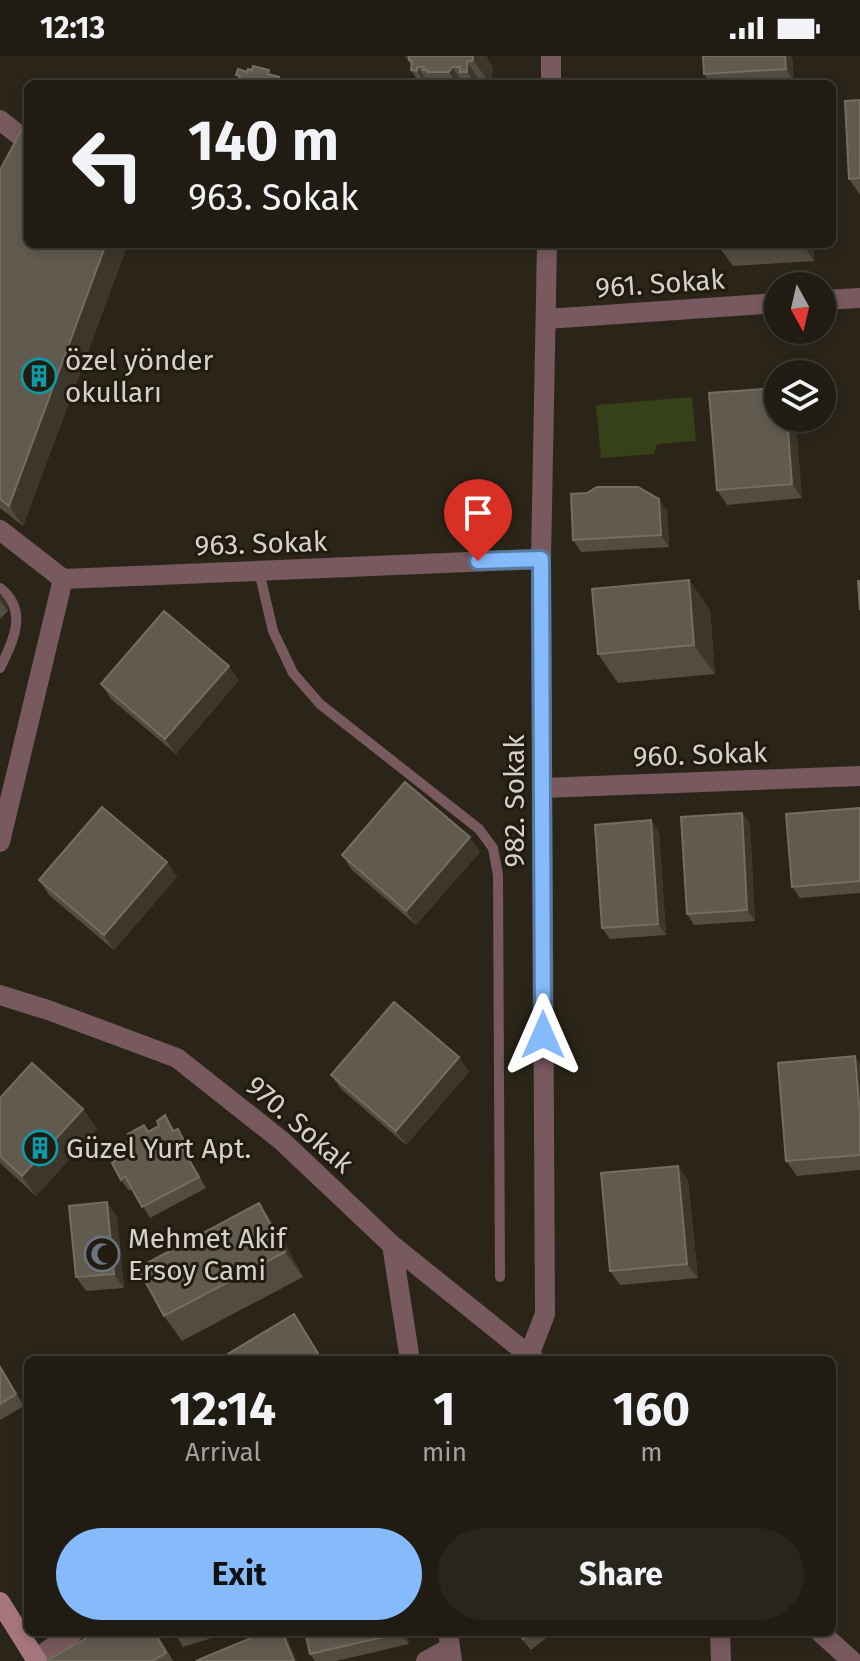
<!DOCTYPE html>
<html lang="en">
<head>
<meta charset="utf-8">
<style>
	body { margin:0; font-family:"Fira Sans",sans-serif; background:#28251c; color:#f1f3f6; height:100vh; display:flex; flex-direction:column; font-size:30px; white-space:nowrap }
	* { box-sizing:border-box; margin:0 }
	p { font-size:26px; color:#a2a1a0 }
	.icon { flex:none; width:44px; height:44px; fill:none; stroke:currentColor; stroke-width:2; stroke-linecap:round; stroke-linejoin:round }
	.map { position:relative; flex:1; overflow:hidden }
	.details { position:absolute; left:24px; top:1300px; width:812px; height:280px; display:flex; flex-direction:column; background:#201c13; border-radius:12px; box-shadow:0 4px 12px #0003,0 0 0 2px #3d3a33 }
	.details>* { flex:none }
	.top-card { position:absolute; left:24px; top:24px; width:812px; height:168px; border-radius:12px; box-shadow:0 4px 12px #0003,0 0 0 2px #3d3a33; background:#201c13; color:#f1f3f6; overflow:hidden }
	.needle { width:52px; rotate:172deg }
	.controls { position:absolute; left:764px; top:216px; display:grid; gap:16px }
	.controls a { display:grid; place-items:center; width:72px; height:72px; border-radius:50%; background:#201c13; box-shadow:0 4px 12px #0003,0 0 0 2px #3d3a33; font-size:40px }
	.pin { position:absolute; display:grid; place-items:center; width:68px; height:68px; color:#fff; margin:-82px -34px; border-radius:50% 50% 50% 0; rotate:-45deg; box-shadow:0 0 8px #0007 }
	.pin .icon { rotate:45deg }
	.me { position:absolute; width:88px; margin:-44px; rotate:0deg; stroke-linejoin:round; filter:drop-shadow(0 0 6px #0008) }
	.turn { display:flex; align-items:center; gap:28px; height:168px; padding:0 32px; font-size:36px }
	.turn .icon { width:104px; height:104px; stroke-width:2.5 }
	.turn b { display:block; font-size:56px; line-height:68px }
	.eta { display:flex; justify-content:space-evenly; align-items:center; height:136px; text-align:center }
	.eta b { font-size:48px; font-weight:700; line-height:56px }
	.primary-button { display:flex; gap:16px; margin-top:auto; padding:16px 32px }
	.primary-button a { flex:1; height:92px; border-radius:48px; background:#85bbfb; color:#111; font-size:32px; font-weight:700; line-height:92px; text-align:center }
	.primary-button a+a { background:#28251c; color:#f1f3f6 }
	.status { display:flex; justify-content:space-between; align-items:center; height:56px; padding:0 40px; background:#201c13; direction:ltr }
	.status svg { height:22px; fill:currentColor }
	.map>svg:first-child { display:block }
	.green { fill:#364119 }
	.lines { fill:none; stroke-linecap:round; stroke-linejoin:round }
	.lane { stroke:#77595e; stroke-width:10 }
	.street { stroke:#77595e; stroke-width:20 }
	.secondary { stroke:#a5767e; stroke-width:20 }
	.wall { fill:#534c40 }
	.shaded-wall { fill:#3d362a }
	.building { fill:#615a4f; stroke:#736d62; stroke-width:2 }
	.route-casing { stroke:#567aa3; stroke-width:20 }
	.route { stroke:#85bbfb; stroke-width:14 }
	.labels { text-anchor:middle; stroke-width:6; stroke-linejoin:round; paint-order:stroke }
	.street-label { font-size:28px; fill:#d5d1c9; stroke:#211b10 }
	.poi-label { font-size:28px; fill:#d5d1c9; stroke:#211b10; text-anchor:start }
</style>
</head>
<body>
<div class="status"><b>12:13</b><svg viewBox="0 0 49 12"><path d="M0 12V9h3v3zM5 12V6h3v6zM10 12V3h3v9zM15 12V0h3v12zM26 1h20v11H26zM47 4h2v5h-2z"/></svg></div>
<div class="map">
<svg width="860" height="1605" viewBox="0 0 860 1605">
	<rect width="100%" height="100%" fill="#2b2519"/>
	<!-- green -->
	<path class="green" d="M 692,341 L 696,385 L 657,388 L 654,398 L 601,402 L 596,349 Z"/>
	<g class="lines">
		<!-- lane -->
		<path class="lane" d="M 259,515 L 273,575 L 293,617 L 320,648 L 479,773 L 493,792 L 498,819 L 500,1221
			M 0,532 C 29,554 13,586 0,612"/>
		<!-- street -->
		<path class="street" d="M 551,28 L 551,0
			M 0,64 L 28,86
			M 822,244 L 860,242
			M 546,263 L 778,247
			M 0,474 L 63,523 L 541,503
			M 542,732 L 860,720
			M 0,786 L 63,523
			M 0,939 L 48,954 L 177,1002 L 282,1085 L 392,1189 L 535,1304
			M 392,1189 L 410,1304
			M 529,1299 L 545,1258 L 541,503 L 547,188
			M 448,1576 L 452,1605
			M 720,1576 L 721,1605
			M 820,1576 L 852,1605
			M 36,1603 L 74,1576
			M 426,1605 L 450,1592"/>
		<!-- secondary -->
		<path class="secondary" d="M 0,1546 L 37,1605"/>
	</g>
	<!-- wall -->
	<path class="wall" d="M 405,0 L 488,4 L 493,11 L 491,28 L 420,28 L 411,14 L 411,9 Z
		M 703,0 L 792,0 L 794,25 L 711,28 L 704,18 Z
		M 860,44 L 860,139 L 849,123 Z
		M 0,114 L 28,188 L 128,188 L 23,470 L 0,452 Z
		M 717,188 L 813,188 L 814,205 L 733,210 Z
		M 778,332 L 802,442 L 727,449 L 717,434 Z
		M 667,454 L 669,491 L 581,496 L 573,484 Z
		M 689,524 L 710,554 L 715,618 L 618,627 L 598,598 Z
		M 0,537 L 6,546 L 8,555 L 0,563 Z
		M 239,624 L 176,698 L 111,643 L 101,628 Z
		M 860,752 L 860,837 L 800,842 L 792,831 Z
		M 742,757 L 750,768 L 755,865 L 694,869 L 687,858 Z
		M 651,764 L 659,776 L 666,879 L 610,883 L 602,872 Z
		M 480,796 L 416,869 L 352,814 L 342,799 Z
		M 167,806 L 177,821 L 114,894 L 49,839 L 39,824 Z
		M 459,1001 L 469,1016 L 406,1089 L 341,1033 L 331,1019 Z
		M 860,1008 L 860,1114 L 797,1120 L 786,1105 Z
		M 0,1042 L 83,1053 L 97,1073 L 36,1140 L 0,1107 Z
		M 144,1069 L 149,1076 L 175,1074 L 185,1084 L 194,1100 L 190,1103 L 206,1132 L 150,1162 L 132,1132 L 129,1135 L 121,1124 L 117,1103 Z
		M 688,1124 L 698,1222 L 620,1229 L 610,1215 Z
		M 107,1146 L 117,1161 L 124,1232 L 86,1235 L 76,1221 Z
		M 277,1173 L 303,1221 L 182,1285 L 164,1260 Z
		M 0,1309 L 24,1350 L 0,1364 Z
		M 156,1576 L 173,1605 L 49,1605 Z
		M 174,1576 L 231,1576 L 183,1591 Z
		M 406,1576 L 409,1588 L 336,1605 L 315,1605 L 310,1598 Z
		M 516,1576 L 554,1576 L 531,1594 Z"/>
	<!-- shaded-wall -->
	<path class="shaded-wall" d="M 473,0 L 487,0 L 488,4 L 493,11 L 491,28 L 490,28 L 473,4 Z
		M 785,0 L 792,0 L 794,25 L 786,13 Z
		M 467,6 L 482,28 L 475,28 L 467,16 Z
		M 417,11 L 429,28 L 426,28 L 417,15 Z
		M 452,11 L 464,28 L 457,28 L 449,16 Z
		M 106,188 L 128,188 L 23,470 L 9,450 Z
		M 802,188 L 813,188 L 814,205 Z
		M 787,362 L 796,362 L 802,442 L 792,428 Z
		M 659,443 L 667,454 L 669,491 L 661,479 Z
		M 689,524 L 710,554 L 715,618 L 694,589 Z
		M 0,537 L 6,546 L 8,555 L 0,545 Z
		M 229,610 L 239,624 L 176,698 L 165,683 Z
		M 742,757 L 750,768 L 755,865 L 747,854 Z
		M 651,764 L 659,776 L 666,879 L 658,868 Z
		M 470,781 L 480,796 L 416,869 L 406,855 Z
		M 167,806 L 177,821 L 114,894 L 104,879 Z
		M 855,1000 L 860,1008 L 860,1059 Z
		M 459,1001 L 469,1016 L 406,1089 L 396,1075 Z
		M 83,1053 L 97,1073 L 36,1140 L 22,1120 Z
		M 182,1092 L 190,1103 L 206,1132 L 199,1121 Z
		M 678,1110 L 688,1124 L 698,1222 L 687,1208 Z
		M 107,1146 L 117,1161 L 124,1232 L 114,1218 Z
		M 259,1147 L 277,1173 L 303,1221 L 285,1196 Z
		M 0,1309 L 24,1350 L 16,1338 L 0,1311 Z
		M 282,1576 L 284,1576 L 287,1581 L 297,1605 L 294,1605 Z
		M 401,1576 L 406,1576 L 409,1588 L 401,1577 Z"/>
	<!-- building -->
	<path class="building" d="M 409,0 L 473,0 L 473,4 L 467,6 L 467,16 L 460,16 L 460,11 L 452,11 L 449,16 L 427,16 L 427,14 L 423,14 L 424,11 L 417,11 L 417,15 L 411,14 L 412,5 L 409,4 Z
		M 703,0 L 785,0 L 786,13 L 704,18 Z
		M 253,10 L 269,14 L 268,18 L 279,21 L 278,23 L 298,28 L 236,28 L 240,20 L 236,19 L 238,13 L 247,16 L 248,13 L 252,14 Z
		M 319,24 L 335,28 L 307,28 L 318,28 Z
		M 860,44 L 860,122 L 849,123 L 845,45 Z
		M 21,75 L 28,79 L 28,188 L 106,188 L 9,450 L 0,443 L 0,114 Z
		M 778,332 L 778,362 L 787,362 L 792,428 L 717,434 L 709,337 Z
		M 597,431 L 638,431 L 659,443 L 661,479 L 573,484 L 571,438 L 587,437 Z
		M 689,524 L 694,589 L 598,598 L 592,533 Z
		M 858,525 L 860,525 L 860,554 Z
		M 164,555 L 229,610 L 165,683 L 101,628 Z
		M 405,726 L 470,781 L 406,855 L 342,799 Z
		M 102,751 L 167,806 L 104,879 L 39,824 Z
		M 860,752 L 860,825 L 792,831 L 786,758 Z
		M 742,757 L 747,854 L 687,858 L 681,761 Z
		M 651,764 L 658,868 L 602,872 L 595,769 Z
		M 394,946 L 459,1001 L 396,1075 L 331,1019 Z
		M 855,1000 L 860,1059 L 860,1099 L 786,1105 L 778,1007 Z
		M 32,1007 L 83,1053 L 22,1120 L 0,1100 L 0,1042 Z
		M 165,1059 L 173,1075 L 178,1073 L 186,1089 L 182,1092 L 199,1121 L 142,1151 L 125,1120 L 121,1124 L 112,1107 L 117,1103 L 112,1095 L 132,1083 L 128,1078 L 144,1069 L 148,1076 L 159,1070 L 157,1065 Z
		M 678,1110 L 687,1208 L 610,1215 L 601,1117 Z
		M 107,1146 L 114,1218 L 76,1221 L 69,1150 Z
		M 259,1147 L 285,1196 L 164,1260 L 138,1212 Z
		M 294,1258 L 322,1304 L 218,1304 Z
		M 0,1311 L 16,1338 L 0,1348 Z
		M 97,1576 L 154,1576 L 166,1597 L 152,1605 L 49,1605 L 48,1604 Z
		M 174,1576 L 187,1576 L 175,1580 Z
		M 265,1576 L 282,1576 L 294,1605 L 196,1605 Z
		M 305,1576 L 401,1576 L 401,1577 L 310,1598 Z
		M 518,1576 L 532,1576 L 523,1583 Z"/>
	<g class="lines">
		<!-- route casing -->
		<g class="route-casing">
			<path id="route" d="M 478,505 L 541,503 L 543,979"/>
		</g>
		<!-- route -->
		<use href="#route" class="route"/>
	</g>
	<!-- icons -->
	<defs>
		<g id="building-ring" transform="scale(1.8)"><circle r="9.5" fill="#211b10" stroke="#0f9aa8" stroke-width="1.5"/><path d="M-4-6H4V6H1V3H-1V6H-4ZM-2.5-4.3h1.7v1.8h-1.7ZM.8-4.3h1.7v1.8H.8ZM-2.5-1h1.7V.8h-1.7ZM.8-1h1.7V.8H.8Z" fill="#0f9aa8"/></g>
		<g id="mosque-ring" transform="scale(1.8)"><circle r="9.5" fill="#211b10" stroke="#6b7280" stroke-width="1.5"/><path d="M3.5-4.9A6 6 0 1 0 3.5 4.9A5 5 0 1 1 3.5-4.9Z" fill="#6b7280"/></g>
	</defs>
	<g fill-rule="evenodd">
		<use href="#building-ring" x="39" y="320"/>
		<use href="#building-ring" x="40" y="1092"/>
		<use href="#mosque-ring" x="102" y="1198"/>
	</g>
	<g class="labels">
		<!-- street labels -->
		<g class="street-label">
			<text transform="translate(660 227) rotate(-4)" y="10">961. Sokak</text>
			<text transform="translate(261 487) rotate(-2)" y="10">963. Sokak</text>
			<text transform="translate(700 698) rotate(-2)" y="10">960. Sokak</text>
			<text transform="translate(514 745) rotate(-90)" y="10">982. Sokak</text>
			<text transform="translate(300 1068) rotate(41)" y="10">970. Sokak</text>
		</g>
		<!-- poi labels -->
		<g class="poi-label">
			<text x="65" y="314">özel yönder<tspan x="65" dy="32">okulları</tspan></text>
			<text x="66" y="1102">Güzel Yurt Apt.</text>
			<text x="128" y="1192">Mehmet Akif<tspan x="128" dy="32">Ersoy Cami</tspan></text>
		</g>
	</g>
</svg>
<div class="controls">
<a><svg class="needle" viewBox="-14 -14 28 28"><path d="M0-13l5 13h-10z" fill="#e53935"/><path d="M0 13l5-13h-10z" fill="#a2a1a0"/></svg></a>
<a><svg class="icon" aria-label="layers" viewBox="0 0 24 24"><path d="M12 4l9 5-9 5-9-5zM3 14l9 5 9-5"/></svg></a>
</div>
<div class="pin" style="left:478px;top:505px;background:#d93025"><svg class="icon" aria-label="arrive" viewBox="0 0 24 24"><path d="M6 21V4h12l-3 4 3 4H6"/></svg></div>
<svg class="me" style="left:543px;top:979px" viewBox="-20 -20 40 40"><path d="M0-17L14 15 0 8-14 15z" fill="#85bbfb" stroke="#fff" stroke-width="4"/></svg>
<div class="top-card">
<div class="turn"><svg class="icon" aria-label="left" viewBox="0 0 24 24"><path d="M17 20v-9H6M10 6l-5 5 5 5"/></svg><div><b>140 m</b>963. Sokak</div></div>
</div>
<section class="details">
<div class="eta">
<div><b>12:14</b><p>Arrival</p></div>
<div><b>1</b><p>min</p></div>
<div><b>160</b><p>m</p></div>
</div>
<div class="primary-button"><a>Exit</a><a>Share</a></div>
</section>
</div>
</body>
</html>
